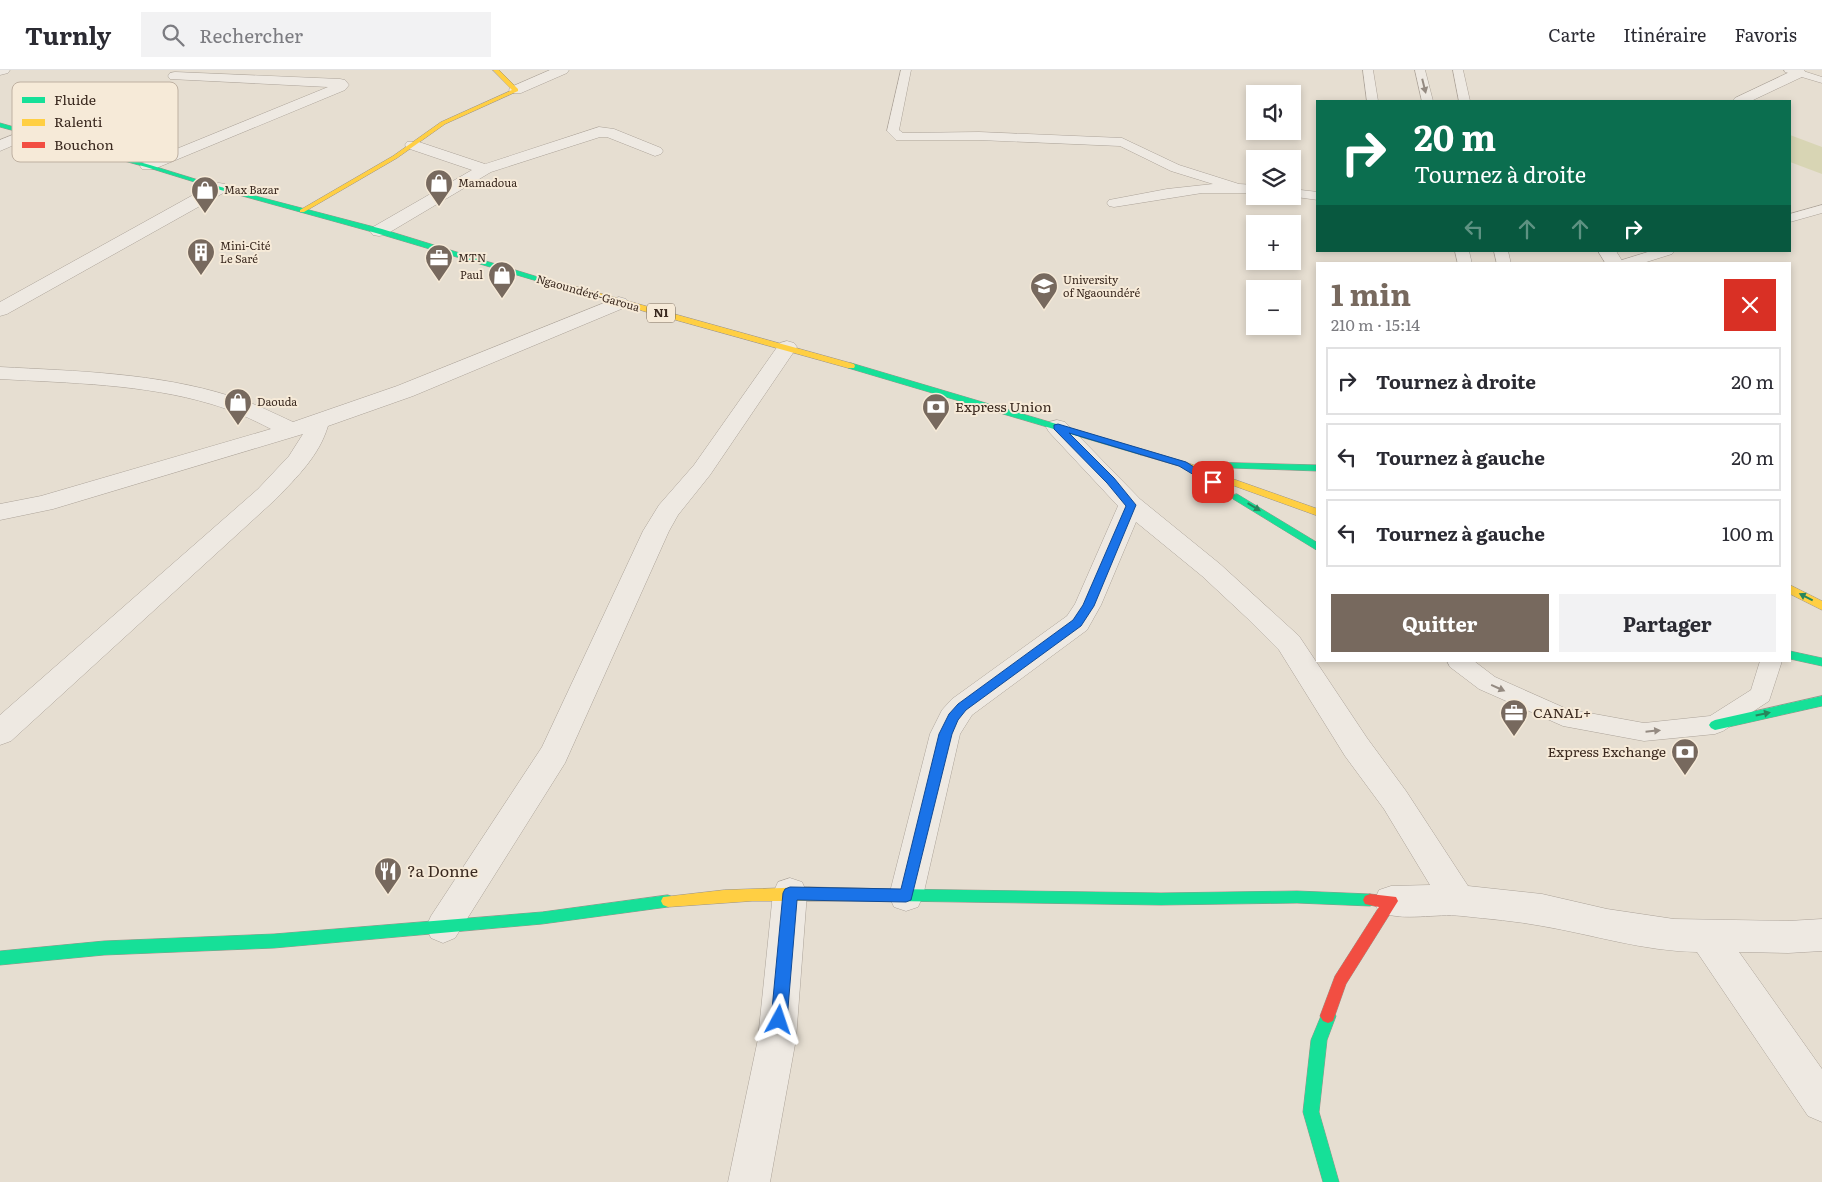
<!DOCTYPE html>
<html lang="fr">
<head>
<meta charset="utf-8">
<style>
	body { margin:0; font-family:Literata,serif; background:#f2f2f3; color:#2b2b33; height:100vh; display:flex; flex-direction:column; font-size:19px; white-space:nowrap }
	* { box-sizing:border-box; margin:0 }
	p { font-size:16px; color:#7c7c81 }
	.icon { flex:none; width:28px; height:28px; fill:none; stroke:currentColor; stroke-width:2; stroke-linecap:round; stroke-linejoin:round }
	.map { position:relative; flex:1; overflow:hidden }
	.drawer { position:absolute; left:1316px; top:192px; width:475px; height:400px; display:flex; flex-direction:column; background:#fff; border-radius:0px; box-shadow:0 2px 8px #0003 }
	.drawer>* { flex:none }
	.banner { position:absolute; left:1316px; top:30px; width:475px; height:152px; border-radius:0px; box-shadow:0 2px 8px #0003; background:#0b6e4f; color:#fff; overflow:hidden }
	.tools { position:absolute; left:1246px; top:15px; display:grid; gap:10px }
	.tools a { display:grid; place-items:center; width:55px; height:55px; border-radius:0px; background:#fff; box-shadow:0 2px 8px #0003; font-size:25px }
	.pin { position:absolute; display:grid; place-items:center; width:42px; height:42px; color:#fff; margin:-21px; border-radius:10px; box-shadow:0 2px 8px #0006 }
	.me { position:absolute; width:55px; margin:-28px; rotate:5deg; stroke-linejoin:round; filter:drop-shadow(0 0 4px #0008) }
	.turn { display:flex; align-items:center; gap:18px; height:105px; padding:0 15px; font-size:22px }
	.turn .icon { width:65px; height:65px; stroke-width:2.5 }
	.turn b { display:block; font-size:35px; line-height:42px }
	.lanes { display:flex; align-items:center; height:48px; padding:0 15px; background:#0003; justify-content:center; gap:25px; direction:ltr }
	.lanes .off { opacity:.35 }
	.round { display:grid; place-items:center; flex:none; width:52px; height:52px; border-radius:0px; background:#f2f2f3 }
	.head { display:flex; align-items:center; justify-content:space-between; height:85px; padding:0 15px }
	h1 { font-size:30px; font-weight:700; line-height:38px; color:#77695e }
	.cta { display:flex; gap:10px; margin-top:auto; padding:10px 15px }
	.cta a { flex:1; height:58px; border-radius:0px; background:#77695e; color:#fff; font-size:20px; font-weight:700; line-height:58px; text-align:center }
	.cta a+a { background:#f2f2f3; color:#2b2b33 }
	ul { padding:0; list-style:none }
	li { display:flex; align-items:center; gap:15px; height:68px; margin:0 10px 8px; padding:0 5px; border:2px solid #e1e1e2; border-radius:0px }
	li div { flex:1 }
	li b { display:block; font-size:19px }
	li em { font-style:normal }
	header { display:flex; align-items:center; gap:30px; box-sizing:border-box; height:70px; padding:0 25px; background:#fff; border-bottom:1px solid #e1e1e2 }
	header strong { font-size:24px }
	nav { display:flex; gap:28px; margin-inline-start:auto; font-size:18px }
	.search { width:350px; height:45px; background:#f2f2f3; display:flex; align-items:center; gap:12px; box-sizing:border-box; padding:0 18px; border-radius:0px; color:#7c7c81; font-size:19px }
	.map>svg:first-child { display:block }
	.green { fill:#d8d5b4 }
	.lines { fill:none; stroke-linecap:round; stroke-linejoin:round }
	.lane-casing { stroke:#aca399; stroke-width:1 }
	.street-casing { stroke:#aca399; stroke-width:1 }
	.fast-casing { stroke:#9b938a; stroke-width:1 }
	.slow-casing { stroke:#9b938a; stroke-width:1 }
	.jam-casing { stroke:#9b938a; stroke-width:1 }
	.lane { fill:#eee9e2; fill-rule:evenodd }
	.street { fill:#eee9e2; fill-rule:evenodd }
	.fast { fill:#16e098; fill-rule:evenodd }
	.slow { fill:#ffcf43; fill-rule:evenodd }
	.jam { fill:#f24e42; fill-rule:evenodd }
	.oneway { fill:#948a81 }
	.oneway2 { fill:#28855c }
	.route { fill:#1a73e8; stroke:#114b97 }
	.labels { text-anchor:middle; stroke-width:4; stroke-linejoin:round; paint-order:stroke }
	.far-poi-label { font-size:11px; fill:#3b2a20; stroke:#f6ead8; text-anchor:start }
	.far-street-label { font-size:11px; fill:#3b2a20; stroke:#f6ead8 }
	.shield { fill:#f6ead8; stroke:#736457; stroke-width:1 }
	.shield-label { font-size:12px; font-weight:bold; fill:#3b2a20 }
	.poi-label { font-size:14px; fill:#3b2a20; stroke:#f6ead8; text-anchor:start }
	.near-poi-label { font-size:16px; fill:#3b2a20; stroke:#f6ead8; text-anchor:start }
	.key { fill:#f6ead8; stroke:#beb0a1; stroke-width:1 }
	.key-label { font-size:14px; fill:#3b2a20 }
</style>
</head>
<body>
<header>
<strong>Turnly</strong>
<div class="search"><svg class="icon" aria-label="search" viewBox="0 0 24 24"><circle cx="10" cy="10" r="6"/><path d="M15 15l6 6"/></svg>Rechercher</div>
<nav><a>Carte</a><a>Itinéraire</a><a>Favoris</a></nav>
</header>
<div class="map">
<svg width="1822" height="1112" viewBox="0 0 1822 1112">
	<rect width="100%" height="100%" fill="#e6ded1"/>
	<!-- green -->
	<path class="green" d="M 1790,65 L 1822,77 L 1822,104 L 1790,92 Z"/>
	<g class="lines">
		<!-- lane casing -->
		<g class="lane-casing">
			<path id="lane" d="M 901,0 L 911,0 L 899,60 L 903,63 L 979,62 L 1122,68 L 1179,95 L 1239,114 L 1255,115 L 1255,123 L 1202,123 L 1114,137 L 1109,136 L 1107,133 L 1109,130 L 1167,119 L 1213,114 L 1171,101 L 1120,76 L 979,70 L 896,70 L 887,61 Z
				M 1363,0 L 1373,0 L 1378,31 L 1367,31 Z
				M 1415,0 L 1425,0 L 1433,31 L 1422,31 Z
				M 1453,0 L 1463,0 L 1470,31 L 1459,31 Z
				M 1784,0 L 1800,0 L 1822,7 L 1822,13 L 1785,2 Z
				M 1292,119 L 1318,122 L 1318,130 L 1289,126 L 1292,126 Z
				M 1822,135 L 1822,143 L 1790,152 L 1790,144 Z
				M 1455,181 L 1469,181 L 1472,194 L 1458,194 Z
				M 1494,181 L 1508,181 L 1511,194 L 1497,194 Z
				M 1651,181 L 1674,181 L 1672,184 L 1640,194 L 1617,194 L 1619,191 Z
				M 1447,591 L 1474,591 L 1495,607 L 1567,639 L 1644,653 L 1710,646 L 1751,620 L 1760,591 L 1782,591 L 1769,631 L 1723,661 L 1715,664 L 1644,671 L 1563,656 L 1479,619 L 1450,597 Z"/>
		</g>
		<!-- street casing -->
		<g class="street-casing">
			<path id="street" d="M 0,0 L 10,0 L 8,3 L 0,5 Z
				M 550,0 L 569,0 L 567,3 L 521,23 L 511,23 L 509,20 L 511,17 Z
				M 1794,0 L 1804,0 L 1806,3 L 1804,6 L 1751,31 L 1733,31 L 1735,28 Z
				M 175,2 L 340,9 L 345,10 L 349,15 L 345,20 L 154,99 L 142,99 L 140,96 L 142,93 L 328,17 L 170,9 L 168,6 L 170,3 Z
				M 599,57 L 614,59 L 661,78 L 663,81 L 661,84 L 655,86 L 607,67 L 600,67 L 491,102 L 385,165 L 379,166 L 373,165 L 370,161 L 373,157 L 472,100 L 407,78 L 405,75 L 407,72 L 419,72 L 485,94 Z
				M 30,58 L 35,60 L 38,63 L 35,66 L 0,81 L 0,70 Z
				M 219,113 L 225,114 L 227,118 L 225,122 L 7,244 L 0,246 L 0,232 L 213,114 Z
				M 1598,181 L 1616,181 L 1624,194 L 1606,194 Z
				M 619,227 L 626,229 L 629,233 L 626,237 L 413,326 L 328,356 C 319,386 297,407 276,429 L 11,671 L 0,675 L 0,645 L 258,419 L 289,386 L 303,364 L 53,439 L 0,450 L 0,434 L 41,426 L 271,359 C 252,349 232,340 211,334 C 144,314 70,313 0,309 L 0,297 C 76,301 157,303 230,326 C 252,332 273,343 293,352 L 397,316 Z
				M 787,271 L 794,273 L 797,277 L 710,405 L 678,445 L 669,461 L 565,693 L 455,868 L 443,873 L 431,868 L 426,857 L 431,846 L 542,677 L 643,461 L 659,435 L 694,395 L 780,273 Z
				M 1057,350 L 1065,352 L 1140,429 L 1220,494 L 1299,566 L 1367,668 L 1406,721 L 1468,816 L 1542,824 L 1607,839 L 1674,849 L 1788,851 L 1822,849 L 1822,881 L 1788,883 L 1739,882 L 1822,999 L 1822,1052 L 1808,1046 L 1697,882 C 1642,881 1595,865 1542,856 C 1516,851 1489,849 1462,846 C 1435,843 1405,852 1379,842 L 1374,831 L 1379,820 L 1391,816 L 1430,815 L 1384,739 L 1345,686 L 1279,580 L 1247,548 L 1202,506 L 1136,452 L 1101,535 L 1087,560 L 972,645 L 960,664 L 923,826 L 918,837 L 906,841 L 894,837 L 889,826 L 930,664 L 942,640 L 952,629 L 1067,546 L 1075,534 L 1118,436 L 1049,362 L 1046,357 L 1049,352 Z
				M 790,808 L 802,812 L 807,823 L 796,969 L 770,1112 L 728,1112 L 758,969 L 773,823 L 778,812 Z"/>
		</g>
		<!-- fast casing -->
		<g class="fast-casing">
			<path id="fast" d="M 0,53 L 150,95 L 221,117 L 382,159 L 564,215 L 557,217 L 376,163 L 217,119 L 146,97 L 0,57 Z
				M 851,293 L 1144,380 L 1146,382 L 1141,385 L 1138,384 L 848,298 L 848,294 Z
				M 1206,392 L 1318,395 L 1318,401 L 1203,397 L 1201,395 Z
				M 1237,424 L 1318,473 L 1318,481 L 1233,429 L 1232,427 L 1233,425 Z
				M 1790,581 L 1822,588 L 1822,596 L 1790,589 Z
				M 1822,626 L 1822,636 L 1715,660 L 1711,658 L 1709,655 L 1711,652 L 1715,650 Z
				M 892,819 L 1161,823 L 1297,821 L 1370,824 L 1375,826 L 1377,830 L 1375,834 L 1370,836 L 1297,833 L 1161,835 L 892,831 L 887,829 L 885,825 L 887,821 Z
				M 668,825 L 673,827 L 675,831 L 673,835 L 668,837 L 542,854 L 274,878 L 104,885 L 0,895 L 0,881 L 104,871 L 274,864 L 542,842 Z
				M 1328,939 L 1333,941 L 1336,946 L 1327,970 L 1319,1042 L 1339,1112 L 1323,1112 L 1303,1042 L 1311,970 L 1323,941 Z"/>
		</g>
		<!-- slow casing -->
		<g class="slow-casing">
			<path id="slow" d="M 493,0 L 499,0 L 518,19 L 518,21 L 445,54 L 397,88 L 304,142 L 300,142 L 300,140 L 393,86 L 441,52 L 512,20 Z
				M 557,213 L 563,213 L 854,294 L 855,296 L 854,298 L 848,298 L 557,217 Z
				M 1141,379 L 1185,392 L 1318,439 L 1318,446 L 1179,396 L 1138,384 L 1136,382 Z
				M 1790,515 L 1822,531 L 1822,540 L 1790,524 Z
				M 808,817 L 892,819 L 897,821 L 899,825 L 897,829 L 892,831 L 752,831 L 668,837 L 663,835 L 661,831 L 663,827 L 724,820 Z"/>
		</g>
		<!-- jam casing -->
		<g class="jam-casing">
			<path id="jam" d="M 1370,824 L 1396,827 L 1398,831 L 1346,914 L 1333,951 L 1328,953 L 1323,951 L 1320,946 L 1335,906 L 1379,837 L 1365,834 L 1363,830 L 1365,826 Z"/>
		</g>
		<!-- lane -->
		<use href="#lane" class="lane"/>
		<!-- street -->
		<use href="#street" class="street"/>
		<!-- fast -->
		<use href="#fast" class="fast"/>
		<!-- slow -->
		<use href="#slow" class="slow"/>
		<!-- jam -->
		<use href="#jam" class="jam"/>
	</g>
	<!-- one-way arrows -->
	<defs><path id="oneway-solid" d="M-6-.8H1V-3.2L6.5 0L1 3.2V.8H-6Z" transform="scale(1.25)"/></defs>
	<g class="oneway">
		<use href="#oneway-solid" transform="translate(1424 16) rotate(76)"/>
		<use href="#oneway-solid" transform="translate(1498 618) rotate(24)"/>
		<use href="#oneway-solid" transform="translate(1653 661) rotate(-6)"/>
	</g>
	<g class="oneway2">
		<use href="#oneway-solid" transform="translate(1254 437) rotate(31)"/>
		<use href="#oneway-solid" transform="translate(1806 527) rotate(-153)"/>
		<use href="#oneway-solid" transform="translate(1763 644) rotate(-12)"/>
	</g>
	<!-- route -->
	<path class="route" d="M 1058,354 L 1186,392 L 1218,412 L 1216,414 L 1209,414 L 1179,396 L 1069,363 L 1114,408 L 1136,435 L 1094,536 L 1081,556 L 966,640 L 958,650 L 952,664 L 911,830 L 906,832 L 797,830 L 787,950 L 785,956 L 779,958 L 774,956 L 771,950 L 783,823 L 785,819 L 790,817 L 901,819 L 939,664 L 949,644 L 958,634 L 1073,550 L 1083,535 L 1126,436 L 1107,413 L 1054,359 L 1054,355 Z"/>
	<!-- icons -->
	<defs>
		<g id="shop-pin" transform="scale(1.4375)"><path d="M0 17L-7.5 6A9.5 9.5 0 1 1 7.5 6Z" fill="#77695e" stroke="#f6ead8"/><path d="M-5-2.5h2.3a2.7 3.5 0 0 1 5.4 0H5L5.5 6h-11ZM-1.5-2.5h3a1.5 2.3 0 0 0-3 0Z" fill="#fff"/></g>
		<g id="building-pin" transform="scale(1.4375)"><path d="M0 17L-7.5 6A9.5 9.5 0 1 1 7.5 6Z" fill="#77695e" stroke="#f6ead8"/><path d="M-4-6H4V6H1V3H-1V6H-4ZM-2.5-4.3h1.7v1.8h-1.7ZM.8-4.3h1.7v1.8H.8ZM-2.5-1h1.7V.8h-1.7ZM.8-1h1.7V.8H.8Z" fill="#fff"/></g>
		<g id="office-pin" transform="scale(1.4375)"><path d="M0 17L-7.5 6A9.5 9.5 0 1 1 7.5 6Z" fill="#77695e" stroke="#f6ead8"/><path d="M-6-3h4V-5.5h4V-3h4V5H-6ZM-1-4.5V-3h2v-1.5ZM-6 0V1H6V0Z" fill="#fff"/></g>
		<g id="university-pin" transform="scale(1.4375)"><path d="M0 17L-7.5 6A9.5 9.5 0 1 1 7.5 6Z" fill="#77695e" stroke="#f6ead8"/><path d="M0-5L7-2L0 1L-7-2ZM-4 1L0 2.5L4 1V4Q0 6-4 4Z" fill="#fff"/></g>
		<g id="bank-pin" transform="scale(1.4375)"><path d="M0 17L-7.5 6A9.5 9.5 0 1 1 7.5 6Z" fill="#77695e" stroke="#f6ead8"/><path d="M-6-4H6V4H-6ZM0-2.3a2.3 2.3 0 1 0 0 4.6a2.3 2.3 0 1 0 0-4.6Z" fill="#fff"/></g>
		<g id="restaurant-pin" transform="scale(1.4375)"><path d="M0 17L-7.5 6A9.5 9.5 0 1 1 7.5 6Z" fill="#77695e" stroke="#f6ead8"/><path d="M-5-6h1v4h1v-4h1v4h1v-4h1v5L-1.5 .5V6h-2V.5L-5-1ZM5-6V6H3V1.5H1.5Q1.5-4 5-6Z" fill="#fff"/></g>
	</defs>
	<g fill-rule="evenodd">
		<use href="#shop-pin" x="439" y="113"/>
		<use href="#shop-pin" x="205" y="120"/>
		<use href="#building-pin" x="201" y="182"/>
		<use href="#office-pin" x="439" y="188"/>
		<use href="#shop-pin" x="502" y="205"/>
		<use href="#university-pin" x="1044" y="216"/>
		<use href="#shop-pin" x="238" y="332"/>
		<use href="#bank-pin" x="936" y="337"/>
		<use href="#office-pin" x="1514" y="643"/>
		<use href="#bank-pin" x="1685" y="682"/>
		<use href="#restaurant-pin" x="388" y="801"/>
	</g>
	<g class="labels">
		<!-- far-poi labels -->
		<g class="far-poi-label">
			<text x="458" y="117">Mamadoua</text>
			<text x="224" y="124">Max Bazar</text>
			<text x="220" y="180">Mini-Cité<tspan x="220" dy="13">Le Saré</tspan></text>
			<text x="458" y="192">MTN</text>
			<text x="483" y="209" text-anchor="end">Paul</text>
			<text x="1063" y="214">University<tspan x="1063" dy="13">of Ngaoundéré</tspan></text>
			<text x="257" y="336">Daouda</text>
		</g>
		<!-- far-street labels -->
		<g class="far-street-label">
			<text transform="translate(588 223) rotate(16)" y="4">Ngaoundéré-Garoua</text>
		</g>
		<!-- shield labels -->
		<rect class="shield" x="647" y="233.5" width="28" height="19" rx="4"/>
		<g class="shield-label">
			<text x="661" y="247">N1</text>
		</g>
		<!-- poi labels -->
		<g class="poi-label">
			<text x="955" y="342">Express Union</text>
			<text x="1533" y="648">CANAL+</text>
			<text x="1666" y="687" text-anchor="end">Express Exchange</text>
		</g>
		<!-- near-poi labels -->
		<g class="near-poi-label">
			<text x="407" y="807">?a Donne</text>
		</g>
	</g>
	<!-- legend -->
	<rect x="12" y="12" width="166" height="80" rx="8" class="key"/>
	<rect x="22" y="27" width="23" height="6" fill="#16e098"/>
	<rect x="22" y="49" width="23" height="7" fill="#ffcf43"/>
	<rect x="22" y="72" width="23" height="6" fill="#f24e42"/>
	<g class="key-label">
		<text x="54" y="35">Fluide</text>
		<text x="54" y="57">Ralenti</text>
		<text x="54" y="80">Bouchon</text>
	</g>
</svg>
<div class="tools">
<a><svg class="icon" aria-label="sound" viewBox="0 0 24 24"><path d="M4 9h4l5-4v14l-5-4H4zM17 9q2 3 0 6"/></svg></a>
<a><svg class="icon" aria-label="layers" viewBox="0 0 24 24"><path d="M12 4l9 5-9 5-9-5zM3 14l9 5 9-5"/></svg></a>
<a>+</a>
<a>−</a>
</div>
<div class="pin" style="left:1213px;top:412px;background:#d93025"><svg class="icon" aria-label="arrive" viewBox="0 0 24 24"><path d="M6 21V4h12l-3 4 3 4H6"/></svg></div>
<svg class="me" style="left:779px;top:950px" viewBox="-20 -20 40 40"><path d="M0-17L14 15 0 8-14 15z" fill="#1a73e8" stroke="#fff" stroke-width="4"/></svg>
<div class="banner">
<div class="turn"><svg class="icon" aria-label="right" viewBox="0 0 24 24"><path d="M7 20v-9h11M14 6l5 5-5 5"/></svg><div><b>20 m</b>Tournez à droite</div></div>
<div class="lanes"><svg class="icon off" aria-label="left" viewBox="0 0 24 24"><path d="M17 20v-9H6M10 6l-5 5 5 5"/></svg><svg class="icon off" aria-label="ahead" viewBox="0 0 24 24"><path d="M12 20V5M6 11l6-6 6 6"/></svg><svg class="icon off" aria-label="ahead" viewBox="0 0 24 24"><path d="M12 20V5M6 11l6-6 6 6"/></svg><svg class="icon" aria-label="right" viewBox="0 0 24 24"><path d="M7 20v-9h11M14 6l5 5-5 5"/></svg></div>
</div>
<section class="drawer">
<div class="head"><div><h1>1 min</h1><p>210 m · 15:14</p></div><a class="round" style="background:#d93025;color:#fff"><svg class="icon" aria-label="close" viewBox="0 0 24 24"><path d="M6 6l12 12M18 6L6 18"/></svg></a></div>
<ul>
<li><svg class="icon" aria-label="right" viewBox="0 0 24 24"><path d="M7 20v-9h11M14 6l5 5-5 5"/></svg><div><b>Tournez à droite</b></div><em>20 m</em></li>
<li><svg class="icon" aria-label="left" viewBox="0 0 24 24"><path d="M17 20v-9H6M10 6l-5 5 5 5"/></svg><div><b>Tournez à gauche</b></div><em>20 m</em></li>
<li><svg class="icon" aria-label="left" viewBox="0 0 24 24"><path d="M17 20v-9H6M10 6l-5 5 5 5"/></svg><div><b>Tournez à gauche</b></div><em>100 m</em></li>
</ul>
<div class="cta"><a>Quitter</a><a>Partager</a></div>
</section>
</div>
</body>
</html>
